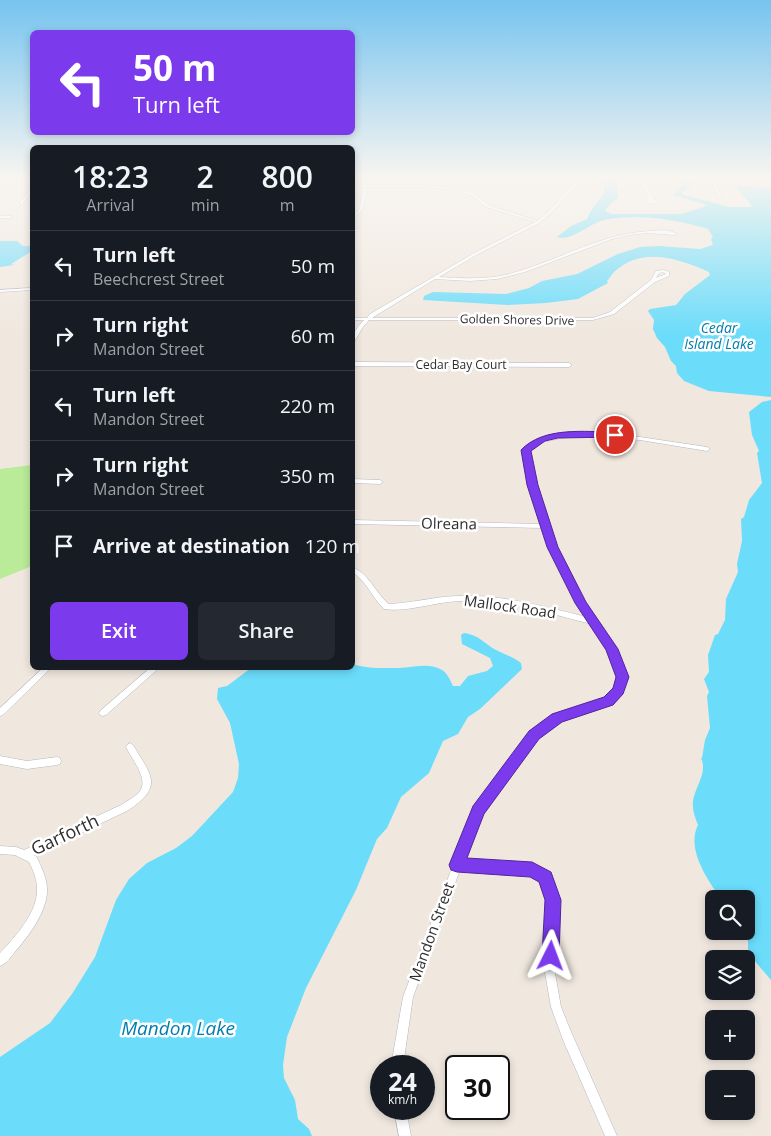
<!DOCTYPE html>
<html lang="en">
<head>
<meta charset="utf-8">
<style>
	body { margin:0; font-family:"Open Sans",sans-serif; background:#242831; color:#f1f3f6; height:100vh; display:flex; flex-direction:column; font-size:19px; white-space:nowrap }
	* { box-sizing:border-box; margin:0 }
	p { font-size:16px; color:#9ea1a6 }
	.icon { flex:none; width:28px; height:28px; fill:none; stroke:currentColor; stroke-width:2; stroke-linecap:round; stroke-linejoin:round }
	.map { position:relative; flex:1; overflow:hidden }
	.sheet { position:absolute; left:30px; top:145px; width:325px; height:525px; display:flex; flex-direction:column; background:#171b24; border-radius:8px; box-shadow:0 2px 8px #0003 }
	.sheet>* { flex:none }
	.hud { position:absolute; left:30px; top:30px; width:325px; height:105px; border-radius:8px; box-shadow:0 2px 8px #0003; background:#7c3aed; color:#fff; overflow:hidden }
	.fabs { position:absolute; left:705px; top:890px; display:grid; gap:10px }
	.fabs a { display:grid; place-items:center; width:50px; height:50px; border-radius:8px; background:#171b24; box-shadow:0 2px 8px #0003; font-size:25px }
	.speed { position:absolute; left:370px; top:1055px; display:flex; gap:10px; font-size:25px; font-weight:700; text-align:center }
	.speed>* { display:grid; place-content:center; width:65px; height:65px; border-radius:50%; background:#171b24; box-shadow:0 2px 8px #0003; line-height:1 }
	.speed small { font-size:12px; font-weight:400 }
	.speed .limit { border:2px solid #111; border-radius:8px; background:#fff; color:#111 }
	.pin { position:absolute; display:grid; place-items:center; width:42px; height:42px; color:#fff; margin:-21px; border:2px solid #fff; border-radius:50%; box-shadow:0 1px 5px #0007 }
	.me { position:absolute; width:55px; margin:-28px; rotate:3deg; stroke-linejoin:round; filter:drop-shadow(0 0 4px #0008) }
	.turn { display:flex; align-items:center; gap:18px; height:105px; padding:0 20px; font-size:22px }
	.turn .icon { width:65px; height:65px; stroke-width:2.5 }
	.turn b { display:block; font-size:35px; line-height:42px }
	.eta { display:flex; justify-content:space-evenly; align-items:center; height:85px; text-align:center }
	.eta b { font-size:30px; font-weight:600; line-height:35px }
	.action { display:flex; gap:10px; margin-top:auto; padding:10px 20px }
	.action a { flex:1; height:58px; border-radius:8px; background:#7c3aed; color:#fff; font-size:20px; font-weight:600; line-height:58px; text-align:center }
	.action a+a { background:#242831; color:#f1f3f6 }
	ul { padding:0; list-style:none }
	li { display:flex; align-items:center; gap:15px; height:70px; padding:0 20px; border-top:1px solid #363941 }
	li div { flex:1 }
	li b { display:block; font-size:19px }
	li em { font-style:normal }
	.map>svg:first-child { display:block }
	.green { fill:#b9eb98 }
	.water { fill:#6bdcfa }
	.lines { fill:none; stroke-linecap:round; stroke-linejoin:round }
	.street-casing { stroke:#b3b7c2; stroke-width:1 }
	.street { fill:#fff; fill-rule:evenodd }
	.route { fill:#7c3aed; stroke:#51269a }
	.labels { text-anchor:middle; stroke-width:5; stroke-linejoin:round; paint-order:stroke }
	.far-street-label { font-size:12px; fill:#2e2e2e; stroke:#fff }
	.far-water-label { font-size:14px; font-style:italic; fill:#017dae; stroke:#fff }
	.street-label { font-size:15px; fill:#2e2e2e; stroke:#fff }
	.near-street-label { font-size:18px; fill:#2e2e2e; stroke:#fff }
	.near-water-label { font-size:19px; font-style:italic; fill:#017dae; stroke:#fff }
</style>
</head>
<body>
<div class="map">
<svg width="771" height="1136" viewBox="0 0 771 1136">
	<rect width="100%" height="100%" fill="#f0e8df"/>
	<!-- green -->
	<path class="green" d="M 32,465 L 32,566 L 0,579 L 0,469 Z"/>
	<!-- water -->
	<path class="water" d="M 601,176 L 613,176 L 617,185 L 618,198 L 611,203 L 605,211 L 612,214 L 681,214 L 704,207 L 706,205 L 704,204 L 673,195 L 685,183 L 683,181 L 687,181 L 686,176 L 694,176 L 690,186 L 682,193 L 683,195 L 729,207 L 752,207 C 748,198 739,194 737,186 L 771,187 L 771,397 L 709,391 L 684,381 L 677,373 L 676,366 L 671,361 L 665,347 L 657,338 L 653,329 L 654,320 L 648,311 L 650,309 L 676,305 L 685,294 L 710,275 L 709,272 C 678,258 642,246 614,272 C 611,275 610,278 607,281 L 608,283 L 578,299 L 546,303 L 508,305 L 423,300 L 424,296 L 433,292 L 506,294 L 529,288 L 542,281 L 577,274 L 618,254 L 640,247 L 659,246 L 700,249 L 713,245 L 711,239 L 713,237 L 708,229 C 676,219 637,213 604,220 C 590,223 571,242 557,237 L 571,226 L 587,219 C 595,198 612,198 601,176 Z
		M 0,241 L 17,241 L 23,246 L 32,246 L 32,251 L 11,264 L 14,265 L 0,267 Z
		M 771,400 L 771,980 L 748,953 L 748,941 L 741,931 L 746,931 L 746,899 L 721,899 C 707,879 686,849 698,825 C 695,817 692,810 693,801 C 695,786 708,773 701,758 L 702,758 L 705,740 L 710,728 L 707,696 L 709,692 L 704,679 L 709,672 L 708,655 L 715,635 L 718,634 L 725,620 L 726,599 L 738,572 L 737,564 L 742,541 L 741,519 L 744,517 L 749,500 L 762,483 L 757,453 L 759,451 L 752,435 L 749,412 L 762,402 Z
		M 464,633 C 481,636 483,643 496,650 C 504,654 513,657 521,663 L 522,669 L 480,709 L 468,717 L 458,734 L 443,741 L 429,773 L 401,797 L 387,828 L 377,839 L 356,890 L 306,988 L 287,1037 L 283,1065 L 284,1078 L 295,1100 L 298,1119 L 309,1129 L 312,1136 L 0,1136 L 0,1057 L 50,1023 L 72,994 L 95,957 L 116,900 L 129,879 L 147,863 L 176,848 L 192,836 L 233,792 L 238,778 L 239,764 L 230,723 L 217,699 L 218,688 L 227,686 L 251,668 L 352,668 L 353,664 C 367,669 384,668 399,668 C 413,668 429,662 442,670 C 448,674 450,680 453,686 L 460,686 L 468,676 L 487,671 L 493,666 L 490,658 L 462,644 L 461,635 Z"/>
	<g class="lines">
		<!-- street casing -->
		<g class="street-casing">
			<path id="street" d="M 570,176 L 574,176 L 576,184 L 574,188 L 550,214 L 539,223 L 478,254 L 439,277 C 461,278 483,280 505,275 C 555,263 599,233 651,231 C 661,230 669,229 677,234 L 675,235 L 647,233 L 629,235 L 612,239 L 525,272 L 497,279 L 470,281 L 435,279 L 372,318 L 593,318 L 610,312 L 651,280 L 656,271 L 664,270 L 669,272 L 669,276 L 655,282 L 614,314 L 593,320 L 369,320 L 363,327 L 354,342 L 352,343 C 352,334 357,327 364,320 L 352,320 L 352,318 L 367,318 L 370,314 L 476,252 L 535,222 L 486,207 L 473,196 L 456,190 L 423,187 L 367,187 L 363,209 L 352,221 L 352,217 L 359,209 L 364,187 L 352,187 L 352,185 L 423,185 L 456,188 L 475,194 L 488,205 L 537,221 L 548,212 L 570,188 L 572,184 ZM 663,272 L 666,274 L 656,278 L 659,273 Z
				M 638,176 L 642,176 L 653,199 L 658,200 L 658,202 L 651,204 L 646,202 L 647,198 L 649,198 Z
				M 710,176 L 714,176 L 721,198 L 718,197 Z
				M 31,189 L 32,189 L 32,192 L 22,204 L 20,204 L 20,202 Z
				M 0,216 L 11,216 L 13,217 L 11,218 L 0,218 Z
				M 32,288 L 32,290 L 0,292 L 0,290 Z
				M 352,362 L 569,363 L 572,365 L 569,367 L 352,366 Z
				M 586,433 L 640,437 L 707,447 L 710,449 L 707,451 L 640,440 L 586,436 L 561,438 L 543,442 L 529,451 L 535,485 L 556,547 L 584,602 L 596,620 L 598,620 L 598,623 L 616,649 L 626,677 L 622,692 L 611,703 L 560,720 L 537,737 L 482,812 L 464,861 L 532,866 L 548,874 L 558,901 L 555,973 L 561,1007 L 572,1034 L 617,1136 L 605,1136 L 563,1040 L 551,1007 L 545,973 L 548,901 L 541,880 L 531,874 L 460,870 L 413,997 L 403,1066 L 391,1066 L 403,997 L 475,807 L 531,733 L 554,716 L 605,699 L 615,689 L 618,677 L 608,650 L 591,624 C 552,614 502,599 461,601 C 438,601 406,613 384,609 C 372,598 367,581 352,572 L 352,567 C 370,574 375,593 389,604 C 413,603 437,596 461,596 C 501,594 548,608 587,617 C 569,590 554,559 543,528 L 352,524 L 352,520 L 542,524 L 529,485 L 523,450 C 541,435 563,434 586,433 Z
				M 352,479 L 380,480 L 383,482 L 380,484 L 352,483 Z
				M 43,668 L 51,668 L 3,715 L 0,716 L 0,708 Z
				M 150,668 L 159,668 L 106,715 L 103,716 L 100,715 L 99,713 L 100,711 Z
				M 130,743 L 133,745 C 152,776 164,787 127,811 L 34,855 L 36,856 C 41,866 47,878 47,889 C 48,911 28,937 14,953 C 10,958 6,964 0,966 L 0,953 C 15,937 38,912 37,889 C 37,879 33,870 29,862 L 15,855 L 0,854 L 0,846 L 16,847 L 24,850 L 121,805 C 127,801 135,797 140,791 C 149,779 131,758 126,747 L 127,745 Z
				M 0,756 L 27,761 L 57,757 L 60,758 L 61,761 L 60,764 L 57,765 L 27,769 L 0,764 Z
				M 394,1109 L 406,1109 L 411,1136 L 399,1136 Z"/>
		</g>
		<!-- street -->
		<use href="#street" class="street"/>
	</g>
	<!-- sky -->
	<linearGradient id="sky" x2="0" y2="1"><stop stop-color="#76c4ef"/><stop offset="0.53" stop-color="#f8f5f1"/><stop offset="1" stop-color="#f8f5f1" stop-opacity="0"/></linearGradient>
	<rect width="771" height="335" fill="url(#sky)"/>
	<!-- route -->
	<path class="route" d="M 615,432 L 618,433 L 618,437 L 558,438 L 545,441 L 531,451 L 538,485 L 558,547 L 586,602 L 618,649 L 629,677 L 623,694 L 613,705 L 562,722 L 539,739 L 484,814 L 467,858 L 532,862 L 551,872 L 561,900 L 559,956 L 557,962 L 551,965 L 545,962 L 542,956 L 545,900 L 539,882 L 530,877 L 457,872 L 451,870 L 449,865 L 473,806 L 529,731 L 552,714 L 604,697 L 613,688 L 616,677 L 606,650 L 575,603 L 547,547 L 527,485 L 521,450 C 544,426 585,432 615,432 Z"/>
	<g class="labels">
		<!-- far-street labels -->
		<g class="far-street-label">
			<text transform="translate(517 320) rotate(1)" y="4">Golden Shores Drive</text>
			<text x="461" y="369">Cedar Bay Court</text>
		</g>
		<!-- far-water labels -->
		<g class="far-water-label">
			<text x="719" y="333">Cedar<tspan x="719" dy="16">Island Lake</tspan></text>
		</g>
		<!-- street labels -->
		<g class="street-label">
			<text transform="translate(449 524) rotate(1)" y="5">Olreana</text>
			<text transform="translate(510 607) rotate(8)" y="5">Mallock Road</text>
			<text transform="translate(432 932) rotate(-70)" y="5">Mandon Street</text>
		</g>
		<!-- near-street labels -->
		<g class="near-street-label">
			<text transform="translate(65 835) rotate(-25)" y="6">Garforth</text>
		</g>
		<!-- near-water labels -->
		<g class="near-water-label">
			<text x="178" y="1035">Mandon Lake</text>
		</g>
	</g>
</svg>
<div class="fabs">
<a><svg class="icon" aria-label="search" viewBox="0 0 24 24"><circle cx="10" cy="10" r="6"/><path d="M15 15l6 6"/></svg></a>
<a><svg class="icon" aria-label="layers" viewBox="0 0 24 24"><path d="M12 4l9 5-9 5-9-5zM3 14l9 5 9-5"/></svg></a>
<a>+</a>
<a>−</a>
</div>
<div class="speed"><div>24<small>km/h</small></div><div class="limit">30</div></div>
<div class="pin" style="left:615px;top:435px;background:#d93025"><svg class="icon" aria-label="arrive" viewBox="0 0 24 24"><path d="M6 21V4h12l-3 4 3 4H6"/></svg></div>
<svg class="me" style="left:551px;top:956px" viewBox="-20 -20 40 40"><path d="M0-17L14 15 0 8-14 15z" fill="#7c3aed" stroke="#fff" stroke-width="4"/></svg>
<div class="hud">
<div class="turn"><svg class="icon" aria-label="left" viewBox="0 0 24 24"><path d="M17 20v-9H6M10 6l-5 5 5 5"/></svg><div><b>50 m</b>Turn left</div></div>
</div>
<section class="sheet">
<div class="eta">
<div><b>18:23</b><p>Arrival</p></div>
<div><b>2</b><p>min</p></div>
<div><b>800</b><p>m</p></div>
</div>
<ul>
<li><svg class="icon" aria-label="left" viewBox="0 0 24 24"><path d="M17 20v-9H6M10 6l-5 5 5 5"/></svg><div><b>Turn left</b><p>Beechcrest Street</p></div><em>50 m</em></li>
<li><svg class="icon" aria-label="right" viewBox="0 0 24 24"><path d="M7 20v-9h11M14 6l5 5-5 5"/></svg><div><b>Turn right</b><p>Mandon Street</p></div><em>60 m</em></li>
<li><svg class="icon" aria-label="left" viewBox="0 0 24 24"><path d="M17 20v-9H6M10 6l-5 5 5 5"/></svg><div><b>Turn left</b><p>Mandon Street</p></div><em>220 m</em></li>
<li><svg class="icon" aria-label="right" viewBox="0 0 24 24"><path d="M7 20v-9h11M14 6l5 5-5 5"/></svg><div><b>Turn right</b><p>Mandon Street</p></div><em>350 m</em></li>
<li><svg class="icon" aria-label="arrive" viewBox="0 0 24 24"><path d="M6 21V4h12l-3 4 3 4H6"/></svg><div><b>Arrive at destination</b></div><em>120 m</em></li>
</ul>
<div class="action"><a>Exit</a><a>Share</a></div>
</section>
</div>
</body>
</html>
